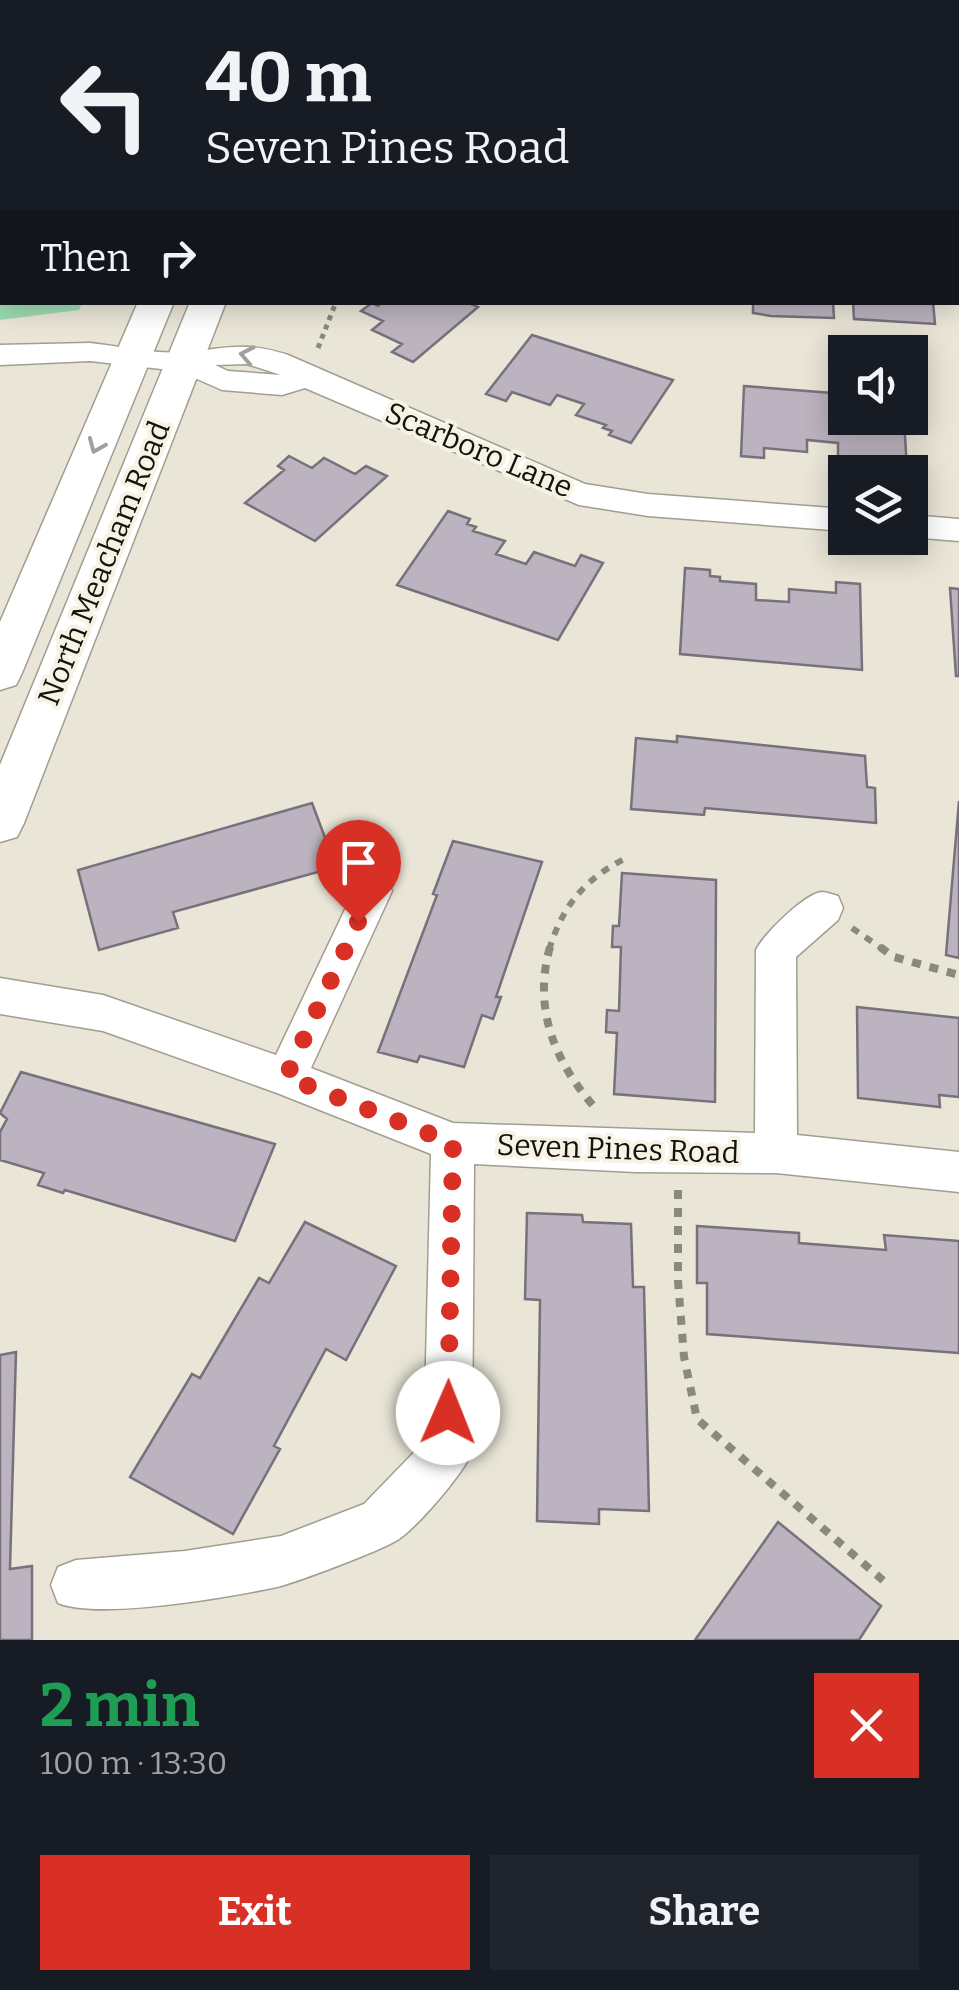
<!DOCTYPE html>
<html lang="en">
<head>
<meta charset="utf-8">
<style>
	body { margin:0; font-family:Bitter,serif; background:#20242c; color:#f1f3f6; height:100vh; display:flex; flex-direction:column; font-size:38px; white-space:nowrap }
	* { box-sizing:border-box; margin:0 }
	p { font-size:32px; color:#9ea1a6 }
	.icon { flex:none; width:55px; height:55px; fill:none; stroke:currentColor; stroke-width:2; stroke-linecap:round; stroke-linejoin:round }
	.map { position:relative; height:1640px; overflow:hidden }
	.sheet { display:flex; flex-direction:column; background:#171b24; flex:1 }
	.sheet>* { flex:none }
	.top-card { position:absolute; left:0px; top:0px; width:960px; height:305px; box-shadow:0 5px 25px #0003; background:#171b24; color:#f1f3f6; overflow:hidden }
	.tools { position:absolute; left:828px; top:335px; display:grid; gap:20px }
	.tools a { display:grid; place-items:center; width:100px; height:100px; border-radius:0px; background:#171b24; box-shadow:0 5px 25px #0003; font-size:50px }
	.pin { position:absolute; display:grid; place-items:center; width:85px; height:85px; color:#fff; margin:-102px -42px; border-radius:50% 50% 50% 0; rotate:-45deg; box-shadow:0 0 10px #0007 }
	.pin .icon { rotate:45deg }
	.me { position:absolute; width:110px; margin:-55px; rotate:1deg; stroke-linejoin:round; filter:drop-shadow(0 0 8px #0008) }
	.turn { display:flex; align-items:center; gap:35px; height:210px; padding:0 40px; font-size:45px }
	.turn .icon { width:130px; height:130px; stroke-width:2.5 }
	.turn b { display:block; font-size:70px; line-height:85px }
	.then { display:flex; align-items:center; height:95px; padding:0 40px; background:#0003; gap:20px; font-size:38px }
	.round { display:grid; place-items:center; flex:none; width:105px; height:105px; border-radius:0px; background:#20242c }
	.summary { display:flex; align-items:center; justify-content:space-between; height:170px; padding:0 40px }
	h1 { font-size:60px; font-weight:700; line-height:75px; color:#1e9e55 }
	.primary-button { display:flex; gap:20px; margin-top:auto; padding:20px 40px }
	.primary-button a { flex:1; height:115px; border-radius:0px; background:#d93025; color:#fff; font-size:40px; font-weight:700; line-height:115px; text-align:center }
	.primary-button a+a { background:#20242c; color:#f1f3f6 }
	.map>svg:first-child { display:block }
	.green { fill:#9cdab0 }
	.building { fill:#bbb3bf; stroke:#78717b; stroke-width:2.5 }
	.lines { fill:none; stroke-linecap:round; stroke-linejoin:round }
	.minor-casing { stroke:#a19e91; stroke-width:3 }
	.major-casing { stroke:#a19e91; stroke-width:3 }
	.path-far2 { stroke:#8b887e; stroke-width:5; stroke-dasharray:5 5; stroke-linecap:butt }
	.path-far1 { stroke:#8b887e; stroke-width:6; stroke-dasharray:8 8; stroke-linecap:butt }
	.path { stroke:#8b887e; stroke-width:8; stroke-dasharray:9 9; stroke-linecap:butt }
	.minor { fill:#fff; fill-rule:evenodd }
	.major { fill:#fff; fill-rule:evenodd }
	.oneway { stroke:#a1a09e }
	.route { stroke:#d93025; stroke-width:18; stroke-dasharray:0 32.4 }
	.labels { text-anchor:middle; stroke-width:8; stroke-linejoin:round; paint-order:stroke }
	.street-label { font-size:30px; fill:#13120d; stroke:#f6f2e4 }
</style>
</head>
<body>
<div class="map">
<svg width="959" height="1640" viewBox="0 0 959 1640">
	<rect width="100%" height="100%" fill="#e9e5d7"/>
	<!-- green -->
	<path class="green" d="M 0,0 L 220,0 L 2,2 L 2,302 L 82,303 L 79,310 L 0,320 Z"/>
	<!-- building -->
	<path class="building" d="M 383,302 L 467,302 L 478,307 L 413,362 L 392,352 L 402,344 L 372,330 L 383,321 L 361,311 L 372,303 L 378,306 Z
		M 753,302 L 833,302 L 834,318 L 771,316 L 753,313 Z
		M 853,302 L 933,302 L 935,324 L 854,319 Z
		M 532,335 L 673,380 L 631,443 L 609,435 L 612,431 L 603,428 L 606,425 L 576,415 L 584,404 L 557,395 L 550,405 L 512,392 L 506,401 L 486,394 Z
		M 744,386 L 845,394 L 845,418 L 904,418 L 907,471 L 882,469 L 882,463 L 872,462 L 872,458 L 838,456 L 838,443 L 807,440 L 807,452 L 764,448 L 764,458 L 741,456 Z
		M 289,456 L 312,468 L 324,458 L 355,474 L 366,466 L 387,476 L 315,541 L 245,503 L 284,470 L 278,466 Z
		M 448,511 L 470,519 L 467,524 L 476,527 L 473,531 L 505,541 L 496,554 L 526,564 L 534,552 L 575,566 L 581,555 L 603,563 L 558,640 L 397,585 Z
		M 685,568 L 710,570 L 710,576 L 720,577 L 720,581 L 756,584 L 756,600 L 789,602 L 789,589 L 836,593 L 836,582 L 860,584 L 862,670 L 680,654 Z
		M 950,588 L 959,589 L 959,676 L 956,676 Z
		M 677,736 L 865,756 L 867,787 L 875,788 L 876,823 L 705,808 L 704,815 L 631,809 L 636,738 L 677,742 Z
		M 959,801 L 959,958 L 946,955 Z
		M 312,803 L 336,867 L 173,912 L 178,928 L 99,950 L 78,870 Z
		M 453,841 L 542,862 L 496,997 L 501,997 L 493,1019 L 482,1015 L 464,1067 L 420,1056 L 417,1062 L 378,1052 L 437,895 L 433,894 Z
		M 622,873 L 716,880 L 715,1102 L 614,1094 L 617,1033 L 606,1032 L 607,1010 L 619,1011 L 621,947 L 612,947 L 613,926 L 619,926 Z
		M 857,1007 L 959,1018 L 959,1097 L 939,1095 L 940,1107 L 858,1098 Z
		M 21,1072 L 275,1144 L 235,1241 L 65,1190 L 63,1193 L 38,1185 L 44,1173 L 0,1160 L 0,1132 L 7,1119 L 0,1113 Z
		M 527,1213 L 582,1215 L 583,1222 L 631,1224 L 633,1287 L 644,1287 L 649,1511 L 599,1509 L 599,1524 L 537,1521 L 540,1300 L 525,1299 Z
		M 305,1222 L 396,1266 L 346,1360 L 326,1349 L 274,1446 L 280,1449 L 233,1534 L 130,1477 L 192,1374 L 200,1378 L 259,1278 L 269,1283 Z
		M 697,1226 L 799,1233 L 799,1243 L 886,1250 L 884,1235 L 959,1241 L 959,1353 L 707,1334 L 707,1283 L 697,1283 Z
		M 16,1352 L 10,1569 L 32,1566 L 32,1640 L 0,1640 L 0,1355 Z
		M 778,1522 L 881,1606 L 859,1640 L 695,1640 Z"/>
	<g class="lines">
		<!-- minor casing -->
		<g class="minor-casing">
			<path id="minor" d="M 958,224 L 959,224 L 959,240 L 958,240 Z
				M 90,343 C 120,346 156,355 186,352 C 230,348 243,341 288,355 L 585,484 L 648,494 L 845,509 L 845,531 L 648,516 L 579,505 L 305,388 L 282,395 L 222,390 L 179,371 L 90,361 L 0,365 L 0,345 ZM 247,364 L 281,375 L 228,371 L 215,365 Z
				M 910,515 L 959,519 L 959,541 L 910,537 Z
				M 373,875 L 387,880 L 392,891 L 311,1068 L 453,1123 L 755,1133 L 756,950 C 763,935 805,893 822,892 C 826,892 834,895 838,896 L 843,908 L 838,920 L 796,957 L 797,1135 L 959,1152 L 959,1192 L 776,1173 L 636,1172 L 474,1164 L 472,1452 C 463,1474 419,1525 399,1539 C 383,1550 297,1582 277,1587 C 230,1597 99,1620 58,1603 L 51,1585 L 58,1567 L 76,1560 L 185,1551 L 281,1536 L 364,1504 L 424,1442 L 431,1154 L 277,1093 L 103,1031 L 0,1014 L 0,978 L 103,995 L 276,1055 L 359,880 Z"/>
		</g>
		<!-- major casing -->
		<g class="major-casing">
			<path id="major" d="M 138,302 L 174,302 L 22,673 L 16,685 L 0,690 L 0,622 Z
				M 190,302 L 226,302 L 24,823 L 17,837 L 0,842 L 0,765 Z"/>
		</g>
		<!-- path-far2 -->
		<path class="path-far2" d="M 318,348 L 336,302"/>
		<!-- path-far1 -->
		<path class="path-far1" d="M 852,928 L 884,950
			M 549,950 C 563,904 586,878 628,857"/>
		<!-- path -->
		<path class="path" d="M 550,947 C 532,1010 556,1065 598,1111
			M 880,947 L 894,957 L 959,975
			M 678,1190 L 678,1281 L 684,1357 L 697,1419 L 886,1583"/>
		<!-- minor -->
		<use href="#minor" class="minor"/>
		<!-- major -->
		<use href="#major" class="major"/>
	</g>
	<!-- one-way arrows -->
	<defs><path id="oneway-chevron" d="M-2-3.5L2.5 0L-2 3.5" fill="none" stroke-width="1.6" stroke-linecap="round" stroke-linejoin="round" transform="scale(2.5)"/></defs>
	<g class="oneway">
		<use href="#oneway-chevron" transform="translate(247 355) rotate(-169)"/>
		<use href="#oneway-chevron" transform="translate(96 446) rotate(113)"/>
	</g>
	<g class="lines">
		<!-- route -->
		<path class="route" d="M 358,922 L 286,1077 L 453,1143 L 448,1413"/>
	</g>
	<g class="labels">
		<!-- street labels -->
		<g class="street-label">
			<text transform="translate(479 450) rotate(23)" y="10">Scarboro Lane</text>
			<text transform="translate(104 563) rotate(-68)" y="10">North Meacham Road</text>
			<text transform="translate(618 1149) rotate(2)" y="10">Seven Pines Road</text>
		</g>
	</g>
</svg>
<div class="tools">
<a><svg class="icon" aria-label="sound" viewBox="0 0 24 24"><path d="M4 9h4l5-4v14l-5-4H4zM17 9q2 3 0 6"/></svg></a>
<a><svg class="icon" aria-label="layers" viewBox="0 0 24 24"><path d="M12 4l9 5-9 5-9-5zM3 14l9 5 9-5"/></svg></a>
</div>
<div class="pin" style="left:358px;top:922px;background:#d93025"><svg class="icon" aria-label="arrive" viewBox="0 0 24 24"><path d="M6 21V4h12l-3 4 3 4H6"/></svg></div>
<svg class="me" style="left:448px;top:1413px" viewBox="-20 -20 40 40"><circle r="19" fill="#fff"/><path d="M0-13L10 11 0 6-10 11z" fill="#d93025"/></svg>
<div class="top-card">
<div class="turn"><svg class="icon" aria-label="left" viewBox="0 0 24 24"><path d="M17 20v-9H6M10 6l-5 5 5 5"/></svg><div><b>40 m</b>Seven Pines Road</div></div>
<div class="then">Then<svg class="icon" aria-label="right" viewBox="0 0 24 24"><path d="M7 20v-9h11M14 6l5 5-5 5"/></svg></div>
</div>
</div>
<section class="sheet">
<div class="summary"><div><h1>2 min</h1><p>100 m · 13:30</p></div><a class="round" style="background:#d93025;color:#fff"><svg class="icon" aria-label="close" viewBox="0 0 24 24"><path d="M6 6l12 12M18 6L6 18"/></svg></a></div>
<div class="primary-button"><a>Exit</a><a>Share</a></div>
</section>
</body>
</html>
